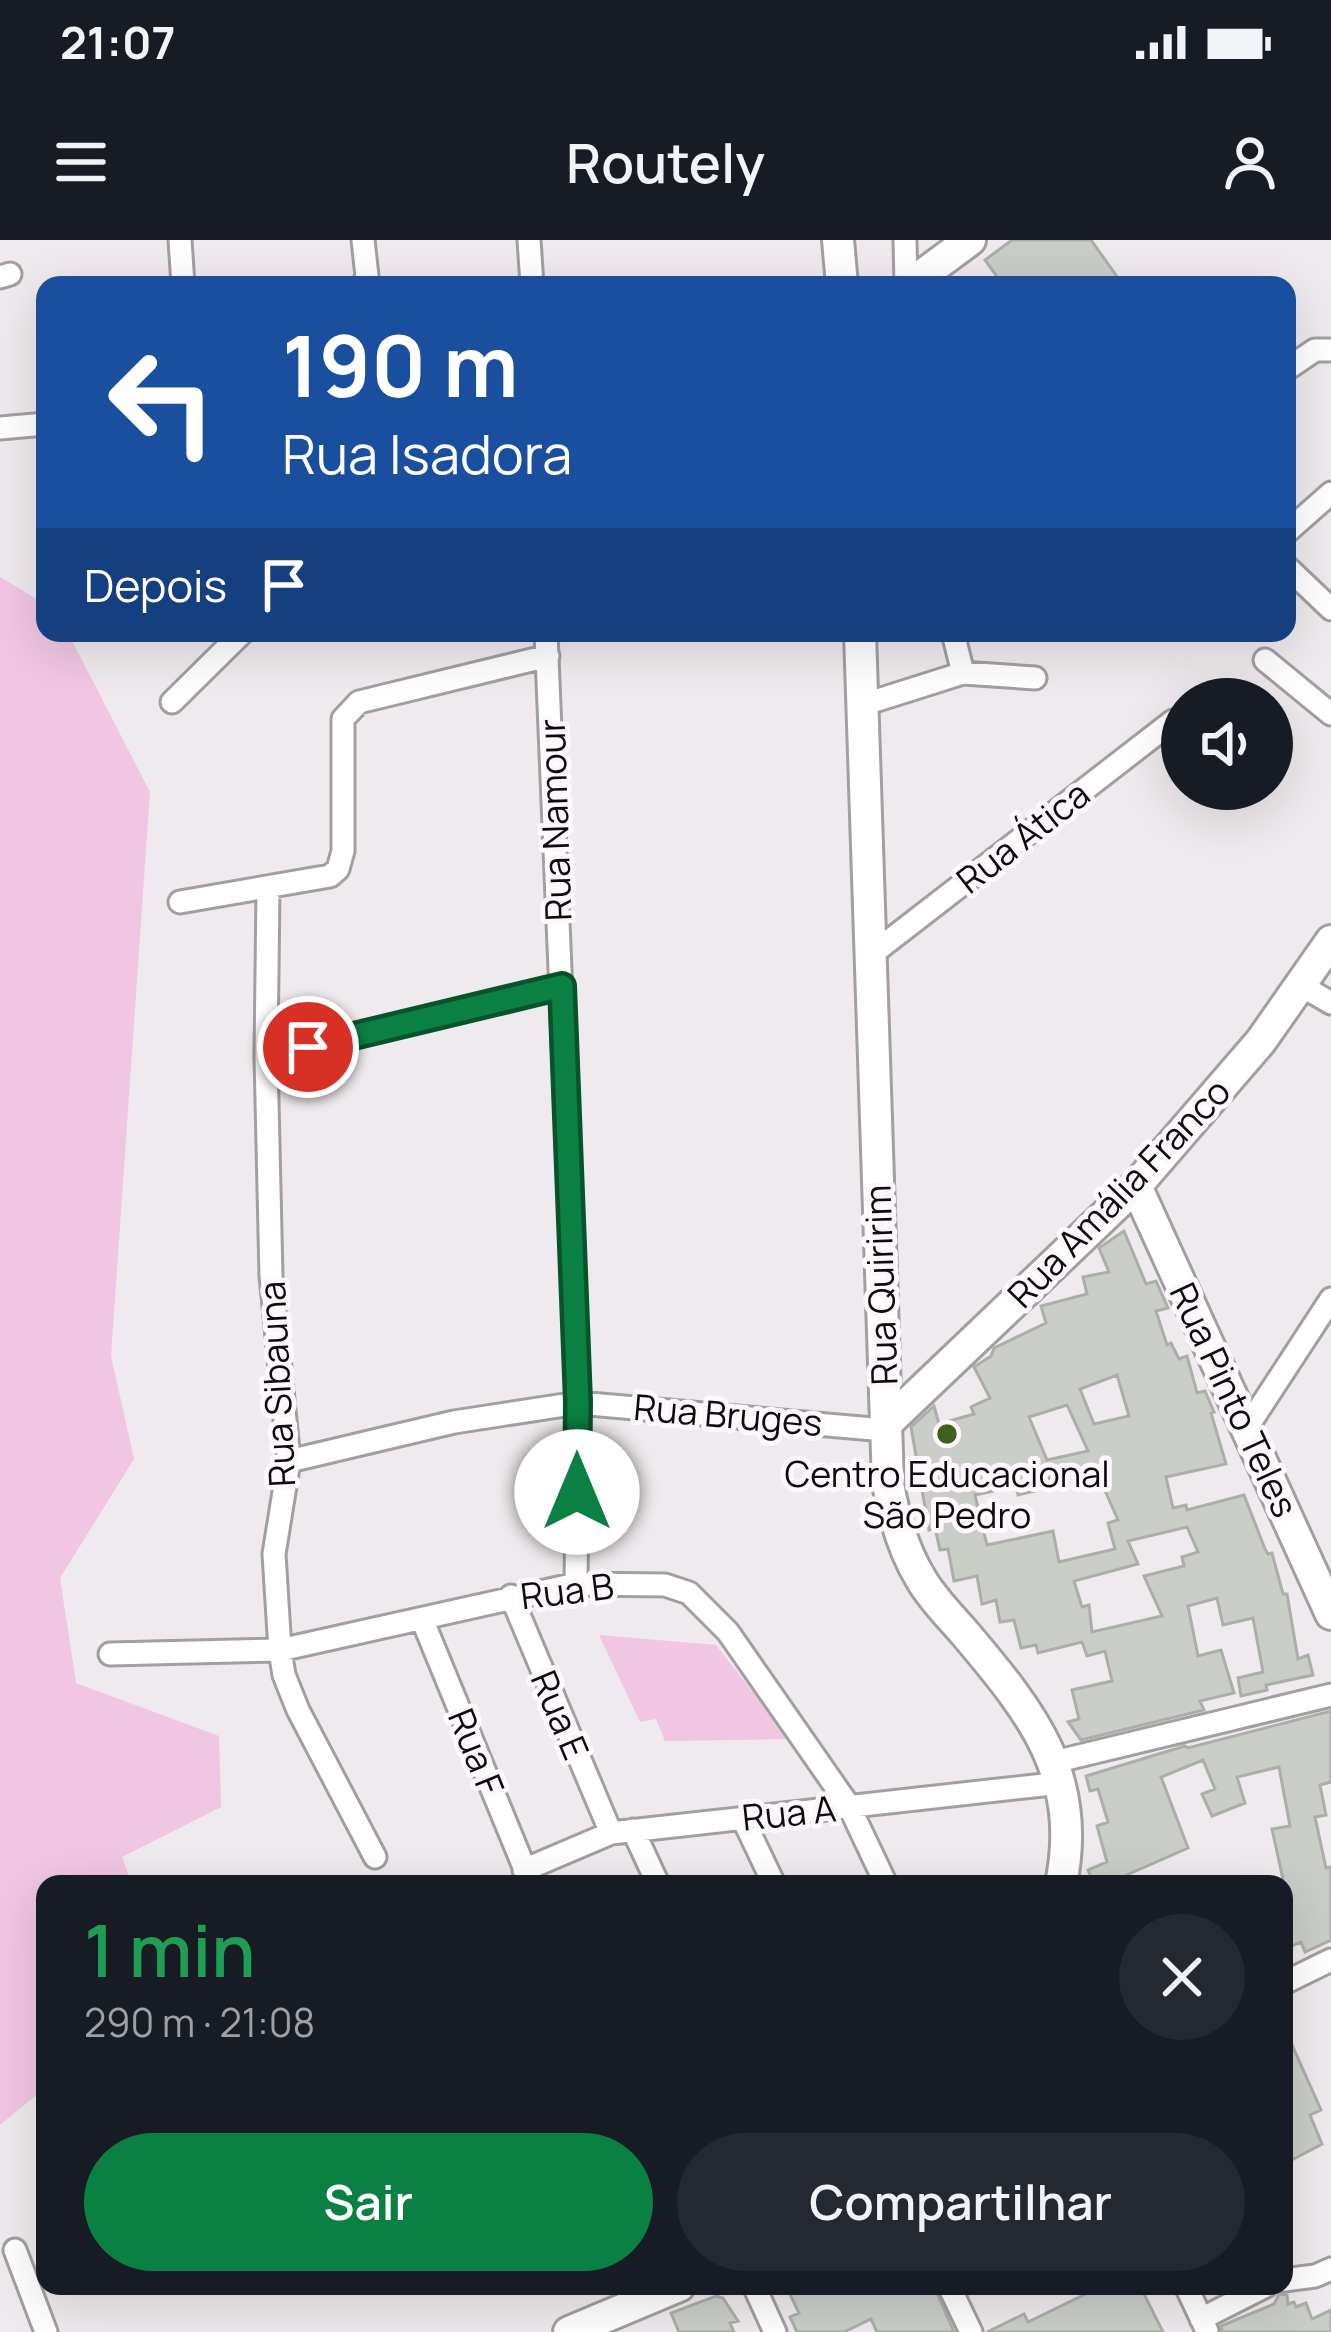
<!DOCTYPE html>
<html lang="pt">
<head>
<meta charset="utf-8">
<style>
	body { margin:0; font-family:Manrope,sans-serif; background:#242831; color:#f1f3f6; height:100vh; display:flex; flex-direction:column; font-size:45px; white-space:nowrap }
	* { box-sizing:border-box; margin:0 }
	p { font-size:39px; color:#9ea1a6 }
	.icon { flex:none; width:66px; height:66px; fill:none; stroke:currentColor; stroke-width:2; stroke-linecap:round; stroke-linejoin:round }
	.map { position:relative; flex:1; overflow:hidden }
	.drawer { position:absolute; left:36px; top:1635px; width:1257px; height:420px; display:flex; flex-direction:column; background:#171b24; border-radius:24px; box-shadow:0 12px 48px #0002 }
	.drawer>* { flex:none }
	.banner { position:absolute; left:36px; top:36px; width:1260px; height:366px; border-radius:24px; box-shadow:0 12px 48px #0002; background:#1a4fa0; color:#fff; overflow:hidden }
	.buttons { position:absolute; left:1161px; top:438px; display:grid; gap:24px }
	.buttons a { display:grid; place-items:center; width:132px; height:132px; border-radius:50%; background:#171b24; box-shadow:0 12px 48px #0002; font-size:60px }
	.pin { position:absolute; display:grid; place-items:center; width:102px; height:102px; color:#fff; margin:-51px; border:6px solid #fff; border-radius:50%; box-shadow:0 3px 12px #0007 }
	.me { position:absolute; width:132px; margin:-66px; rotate:0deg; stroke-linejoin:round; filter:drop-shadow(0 0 9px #0008) }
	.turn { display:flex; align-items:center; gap:42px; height:252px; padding:0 48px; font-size:54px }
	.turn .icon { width:156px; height:156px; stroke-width:2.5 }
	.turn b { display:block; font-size:84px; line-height:102px }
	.then { display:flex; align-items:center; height:114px; padding:0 48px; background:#0003; gap:24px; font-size:45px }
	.round { display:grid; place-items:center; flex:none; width:126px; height:126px; border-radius:63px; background:#242831 }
	.headline { display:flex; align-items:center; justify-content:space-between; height:204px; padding:0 48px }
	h1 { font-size:72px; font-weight:600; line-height:90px; color:#1e9e55 }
	.button { display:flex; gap:24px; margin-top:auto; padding:24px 48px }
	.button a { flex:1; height:138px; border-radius:72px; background:#0b8043; color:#fff; font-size:48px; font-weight:600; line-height:138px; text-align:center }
	.button a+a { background:#242831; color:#f1f3f6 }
	.status { display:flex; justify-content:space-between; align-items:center; height:84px; padding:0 60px; background:#171b24; direction:ltr }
	.status svg { height:33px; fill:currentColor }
	header { display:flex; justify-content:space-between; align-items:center; height:156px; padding:0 48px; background:#171b24; font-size:54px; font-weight:600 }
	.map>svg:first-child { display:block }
	.green { fill:#f0c6e2 }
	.building { fill:#cacdc8; stroke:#abaea9; stroke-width:3; fill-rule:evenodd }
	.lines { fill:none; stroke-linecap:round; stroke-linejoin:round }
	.street-casing { stroke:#a39ea1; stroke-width:27 }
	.secondary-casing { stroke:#a39ea1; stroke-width:36 }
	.street { stroke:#fff; stroke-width:21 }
	.secondary { stroke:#fff; stroke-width:30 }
	.route-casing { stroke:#07532c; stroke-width:30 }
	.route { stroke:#0b8043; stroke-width:21 }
	.poi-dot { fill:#3c621c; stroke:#fdf7fb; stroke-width:4.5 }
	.labels { text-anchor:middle; stroke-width:10; stroke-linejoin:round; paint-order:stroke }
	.street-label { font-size:36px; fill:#0d0b0d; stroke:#fdf7fb }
	.poi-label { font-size:36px; fill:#0d0b0d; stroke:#fdf7fb }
</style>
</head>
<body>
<div class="status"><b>21:07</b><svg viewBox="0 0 49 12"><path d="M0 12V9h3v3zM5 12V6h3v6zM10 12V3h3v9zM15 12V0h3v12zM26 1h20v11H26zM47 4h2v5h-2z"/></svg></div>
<header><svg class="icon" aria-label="menu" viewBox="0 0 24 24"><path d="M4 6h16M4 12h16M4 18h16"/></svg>Routely<svg class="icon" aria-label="person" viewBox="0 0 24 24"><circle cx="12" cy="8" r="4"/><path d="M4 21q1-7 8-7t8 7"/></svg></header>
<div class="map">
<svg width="1331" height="2092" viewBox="0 0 1331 2092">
	<rect width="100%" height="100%" fill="#efeaed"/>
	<!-- green -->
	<path class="green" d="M 0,337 L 45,364 L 45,393 L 68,393 L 150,552 L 111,1116 L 134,1219 L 60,1338 L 76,1443 L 219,1496 L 221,1567 L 122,1617 L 132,1644 L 45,1644 L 45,1848 L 0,1885 Z
		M 599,1395 L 716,1405 L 790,1499 L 665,1501 L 656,1479 L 640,1482 Z"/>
	<!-- building -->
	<path class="building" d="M 1012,0 L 1091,0 L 1123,45 L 1003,45 L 985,20 Z
		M 1124,991 L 1146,1044 L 1156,1041 L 1168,1068 L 1156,1071 L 1167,1105 L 1171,1103 L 1179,1119 L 1187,1116 L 1197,1153 L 1205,1151 L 1214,1172 L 1211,1173 L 1226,1224 L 1166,1237 L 1173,1268 L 1186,1265 L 1187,1270 L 1244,1255 L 1265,1309 L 1268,1314 L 1272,1313 L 1283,1354 L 1287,1354 L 1298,1419 L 1308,1415 L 1313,1435 L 1266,1445 L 1267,1450 L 1241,1456 L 1238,1438 L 1263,1432 L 1253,1378 L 1223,1385 L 1217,1358 L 1188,1366 L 1198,1416 L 1221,1410 L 1234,1453 L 1200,1461 L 1204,1470 L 1081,1500 L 1068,1482 L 1079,1479 L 1072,1450 L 1112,1441 L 1105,1411 L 1087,1416 L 1082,1402 L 1038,1413 L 1036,1405 L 1021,1408 L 1014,1380 L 1000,1382 L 996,1360 L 982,1364 L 977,1336 L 954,1341 L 948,1309 L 940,1310 L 935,1288 L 929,1290 L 911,1187 L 934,1166 L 939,1184 L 974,1174 L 971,1167 L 990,1158 L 974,1127 L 991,1116 L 994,1108 L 1046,1083 L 1041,1066 L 1087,1054 L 1083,1037 L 1109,1032 L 1099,1008 ZM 1117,1135 L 1129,1176 L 1094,1184 L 1080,1149 ZM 1067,1165 L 1088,1211 L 1047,1220 L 1029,1177 ZM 1095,1228 L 1118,1280 L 1108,1283 L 1115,1309 L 1059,1322 L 1053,1291 L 987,1305 L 975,1255 L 1016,1246 L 1018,1255 L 1035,1251 L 1033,1242 ZM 1187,1287 L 1198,1312 L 1182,1317 L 1184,1326 L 1144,1336 L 1162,1376 L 1092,1392 L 1089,1365 L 1082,1367 L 1074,1341 L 1138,1324 L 1128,1301 Z
		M 1331,1471 L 1331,1542 L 1320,1545 L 1326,1575 L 1315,1577 L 1326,1628 L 1331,1627 L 1331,1700 L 1305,1712 L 1301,1702 L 1284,1709 L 1284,1644 L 1272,1589 L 1290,1586 L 1279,1527 L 1237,1537 L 1245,1563 L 1212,1576 L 1202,1554 L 1215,1549 L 1203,1520 L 1161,1537 L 1188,1608 L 1106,1644 L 1094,1644 L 1088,1630 L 1107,1622 L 1097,1586 L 1108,1582 L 1098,1549 L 1090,1551 L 1086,1536 L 1185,1506 L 1188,1508 Z
		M 1284,1787 L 1321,1870 L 1310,1875 L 1322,1904 L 1284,1924 Z
		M 786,2046 L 934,2046 L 954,2092 L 877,2092 L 871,2079 L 844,2092 L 797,2092 L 790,2077 L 799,2073 Z
		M 1102,2046 L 1140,2046 L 1163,2092 L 987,2092 L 1024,2074 L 1028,2082 Z
		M 1279,2054 L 1287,2055 L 1288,2064 L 1294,2062 L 1296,2067 L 1306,2063 L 1312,2079 L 1331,2070 L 1331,2092 L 1222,2092 L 1221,2086 L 1274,2064 Z
		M 716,2056 L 723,2058 L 738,2081 L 730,2083 L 734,2092 L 679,2092 L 671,2073 Z"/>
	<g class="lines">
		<!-- street casing -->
		<g class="street-casing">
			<path id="street" d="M 180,0 L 183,45
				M 363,0 L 367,36 L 363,45
				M 529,0 L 532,45
				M 905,0 L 906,45
				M 0,37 L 10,34
				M 1287,129 L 1315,110 L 1331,110
				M 0,188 L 45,184
				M 1287,292 L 1331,253
				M 1287,327 L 1331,369
				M 546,393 L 578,1163 L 576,1344
				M 953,393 L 963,433
				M 1265,420 L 1331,474
				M 172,462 L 242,393
				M 862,465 L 963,433 L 1035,438
				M 268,648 L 266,817 L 271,1036 L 289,1221 L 274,1314 L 280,1410 L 284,1435 L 298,1470 L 375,1617
				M 180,662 L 330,636 L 338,629 L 343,611 L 343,479 L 359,462 L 548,416
				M 872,714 L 1173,481
				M 1302,746 L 1331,763
				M 266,817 L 562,746
				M 1248,1186 L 1331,1059
				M 289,1221 L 454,1182 L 578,1163 L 873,1189 L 885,1185
				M 511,1356 L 611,1593
				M 422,1379 L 531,1644
				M 110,1414 L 280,1410 L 576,1344 L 665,1345 L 689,1353 L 728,1392 L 849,1566 L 886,1644
				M 1054,1522 L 1331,1455
				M 743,1579 L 774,1644
				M 633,1590 L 658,1644
				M 524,1630 L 611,1593 L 1061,1543
				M 1284,1743 L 1331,1720
				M 15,2010 L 46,2092
				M 1284,2040 L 1315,2036 L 1331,2029
				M 754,2046 L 775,2092
				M 949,2046 L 971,2092
				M 1186,2046 L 1207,2091
				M 1201,2079 L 1266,2046"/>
		</g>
		<!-- secondary casing -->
		<g class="secondary-casing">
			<path id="secondary" d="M 838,0 L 842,45
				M 909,45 L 970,0
				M 860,393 L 888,1244 C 894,1277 903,1310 921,1339 C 933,1360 952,1378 968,1397 C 1033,1474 1083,1537 1061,1644
				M 1136,946 L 1331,1374
				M 885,1185 L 1136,946 L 1261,801 L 1331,701
				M 569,2092 L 679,2046"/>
		</g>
		<!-- street -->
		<use href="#street" class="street"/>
		<!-- secondary -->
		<use href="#secondary" class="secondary"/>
	</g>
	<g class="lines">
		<!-- route casing -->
		<g class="route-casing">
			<path id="route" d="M 308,807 L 562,746 L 578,1162 L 577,1252"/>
		</g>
		<!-- route -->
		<use href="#route" class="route"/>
	</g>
	<!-- markers -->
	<circle class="poi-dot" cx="947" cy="1194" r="12"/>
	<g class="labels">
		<!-- street labels -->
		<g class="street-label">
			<text transform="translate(555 580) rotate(-92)" y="13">Rua Namour</text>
			<text transform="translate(1023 597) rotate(-38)" y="13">Rua Ática</text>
			<text transform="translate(1119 953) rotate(-46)" y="13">Rua Amália Franco</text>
			<text transform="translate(881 1045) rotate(-92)" y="13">Rua Quiririm</text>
			<text transform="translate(277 1144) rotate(-93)" y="13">Rua Sibauna</text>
			<text transform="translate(1234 1160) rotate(65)" y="13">Rua Pinto Teles</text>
			<text transform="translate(728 1175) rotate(5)" y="13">Rua Bruges</text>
			<text transform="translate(567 1351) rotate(-7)" y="13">Rua B</text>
			<text transform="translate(560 1475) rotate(67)" y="13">Rua E</text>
			<text transform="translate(476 1512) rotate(68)" y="13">Rua F</text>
			<text transform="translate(789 1573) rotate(-6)" y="13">Rua A</text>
		</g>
		<!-- poi labels -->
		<g class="poi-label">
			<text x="947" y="1247">Centro Educacional<tspan x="947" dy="41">São Pedro</tspan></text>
		</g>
	</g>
</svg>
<div class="buttons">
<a><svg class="icon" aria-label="sound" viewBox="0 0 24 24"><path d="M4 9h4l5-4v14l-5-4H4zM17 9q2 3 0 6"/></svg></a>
</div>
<div class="pin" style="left:308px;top:807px;background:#d93025"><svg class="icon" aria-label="arrive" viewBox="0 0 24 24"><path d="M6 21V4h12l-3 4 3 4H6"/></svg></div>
<svg class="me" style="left:577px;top:1252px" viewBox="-20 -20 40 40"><circle r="19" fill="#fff"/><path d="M0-13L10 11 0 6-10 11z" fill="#0b8043"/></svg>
<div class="banner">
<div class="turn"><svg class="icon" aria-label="left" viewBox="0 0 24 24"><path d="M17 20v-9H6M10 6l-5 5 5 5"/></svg><div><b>190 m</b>Rua Isadora</div></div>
<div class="then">Depois<svg class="icon" aria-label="arrive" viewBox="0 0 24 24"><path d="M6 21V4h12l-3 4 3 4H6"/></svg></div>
</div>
<section class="drawer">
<div class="headline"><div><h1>1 min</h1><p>290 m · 21:08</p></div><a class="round"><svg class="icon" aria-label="close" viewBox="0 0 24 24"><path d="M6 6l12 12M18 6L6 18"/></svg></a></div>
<div class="button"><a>Sair</a><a>Compartilhar</a></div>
</section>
</div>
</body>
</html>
